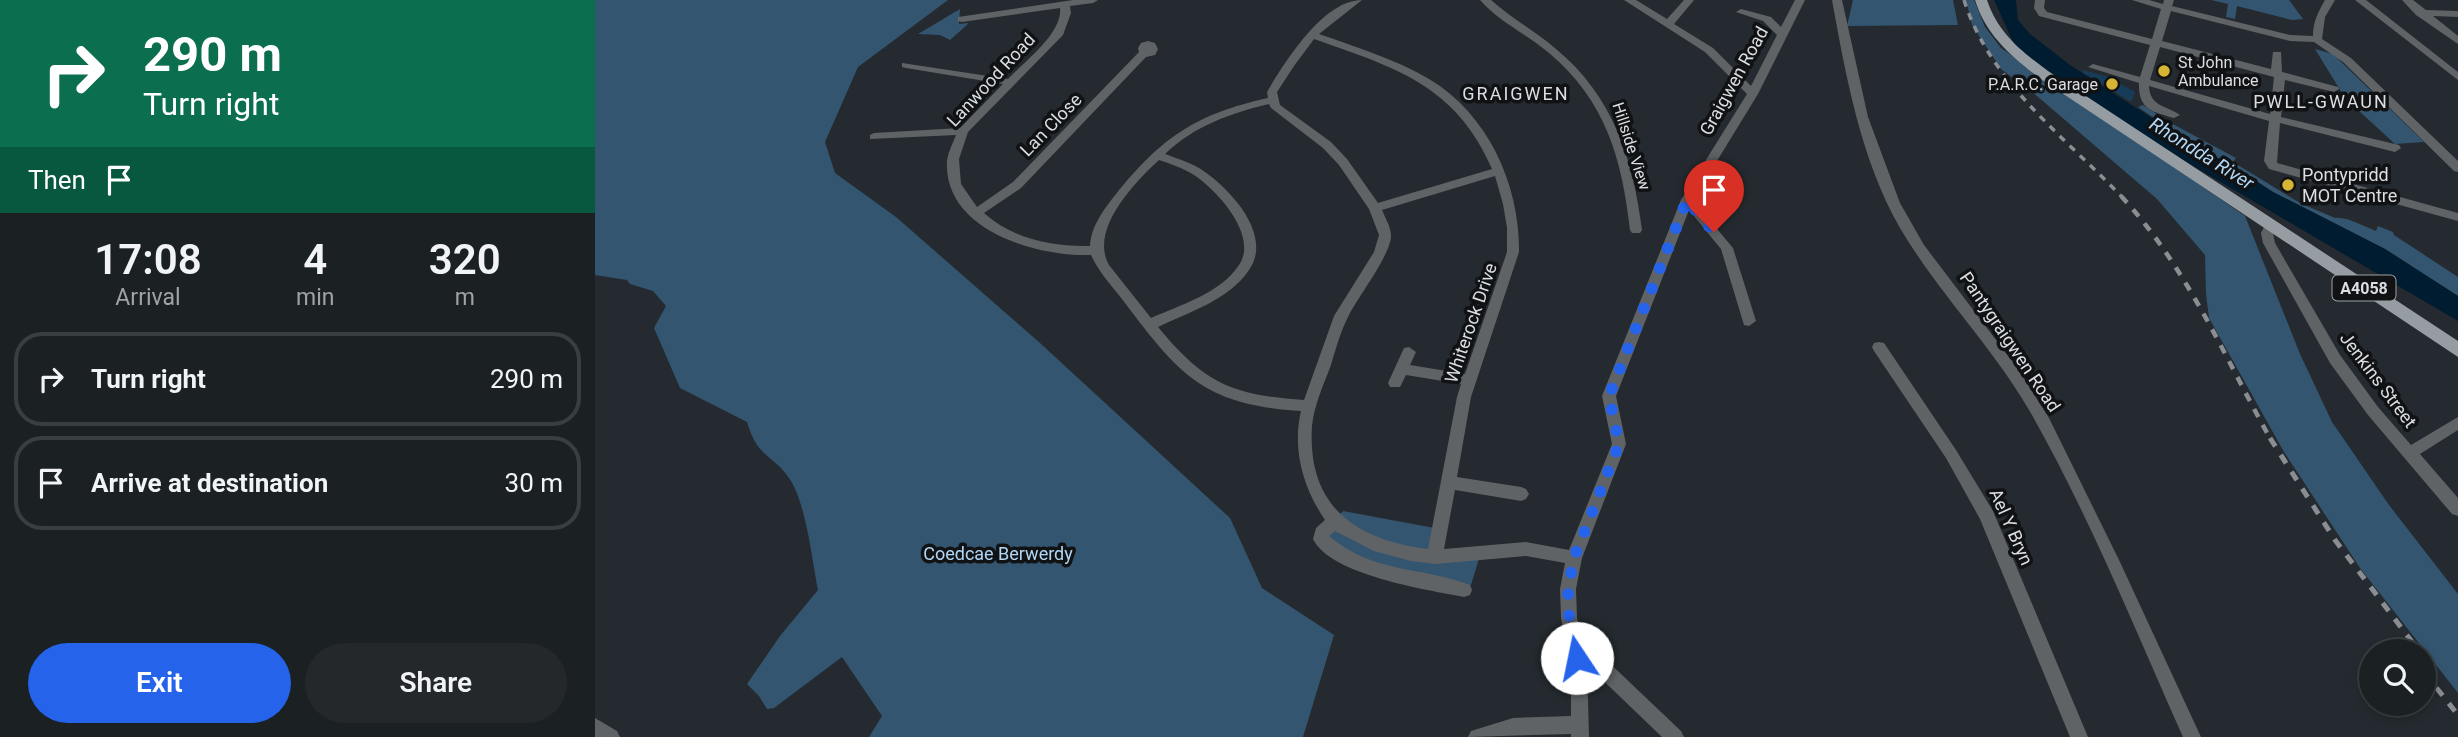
<!DOCTYPE html>
<html lang="en">
<head>
<meta charset="utf-8">
<style>
	body { margin:0; font-family:Roboto,sans-serif; background:#24282b; color:#f1f3f6; height:100vh; display:flex; flex-direction:column; font-size:26px; white-space:nowrap }
	* { box-sizing:border-box; margin:0 }
	p { font-size:23px; color:#a0a3a6 }
	.icon { flex:none; width:38px; height:38px; fill:none; stroke:currentColor; stroke-width:2; stroke-linecap:round; stroke-linejoin:round }
	.map { position:relative; flex:1; overflow:hidden }
	.side { display:flex; flex-direction:column; background:#1b2023; width:595px }
	.side>* { flex:none }
	.top-card { background:#0b6e4f; color:#fff; overflow:hidden }
	.buttons { position:absolute; left:1764px; top:639px; display:grid; gap:14px }
	.buttons a { display:grid; place-items:center; width:77px; height:77px; border-radius:50%; background:#1b2023; box-shadow:0 4px 10px #0003,0 0 0 2px #393e41; font-size:35px }
	.pin { position:absolute; display:grid; place-items:center; width:60px; height:60px; color:#fff; margin:-72px -30px; border-radius:50% 50% 50% 0; rotate:-45deg; box-shadow:0 0 7px #0007 }
	.pin .icon { rotate:45deg }
	.me { position:absolute; width:77px; margin:-38px; rotate:349deg; stroke-linejoin:round; filter:drop-shadow(0 0 5px #0008) }
	.turn { display:flex; align-items:center; gap:24px; height:147px; padding:0 28px; font-size:32px }
	.turn .icon { width:91px; height:91px; stroke-width:2.5 }
	.turn b { display:block; font-size:49px; line-height:60px }
	.then { display:flex; align-items:center; height:66px; padding:0 28px; background:#0003; gap:14px; font-size:26px }
	.eta { display:flex; justify-content:space-evenly; align-items:center; height:119px; text-align:center }
	.eta b { font-size:42px; font-weight:600; line-height:49px }
	.action { display:flex; gap:14px; margin-top:auto; padding:14px 28px }
	.action a { flex:1; height:80px; border-radius:42px; background:#2563eb; color:#fff; font-size:28px; font-weight:600; line-height:80px; text-align:center }
	.action a+a { background:#24282b; color:#f1f3f6 }
	ul { padding:0; list-style:none }
	li { display:flex; align-items:center; gap:21px; height:94px; margin:0 14px 10px; padding:0 14px; border:4px solid #393e41; border-radius:28px }
	li div { flex:1 }
	li b { display:block; font-size:26px }
	li em { font-style:normal }
	main { display:flex; flex:1; min-height:0 }
	.map>svg:first-child { display:block }
	.green { fill:#34556f }
	.water { fill:#001c30 }
	.building { fill:#163c59 }
	.lines { fill:none; stroke-linecap:round; stroke-linejoin:round }
	.minor { fill:#606366; fill-rule:evenodd }
	.primary { fill:#969da2; fill-rule:evenodd }
	.rail-far2 { stroke:#8a8e93; stroke-width:3.5; stroke-dasharray:7 7; stroke-linecap:butt }
	.rail-far1 { stroke:#8a8e93; stroke-width:4.5; stroke-dasharray:9 9; stroke-linecap:butt }
	.rail { stroke:#8a8e93; stroke-width:5; stroke-dasharray:10 10; stroke-linecap:butt }
	.route { stroke:#2563eb; stroke-width:12; stroke-dasharray:0 21.6 }
	.poi-dot { fill:#d6b534; stroke:#101214; stroke-width:2.5 }
	.labels { text-anchor:middle; stroke-width:7; stroke-linejoin:round; paint-order:stroke }
	.far-poi-label { font-size:16px; fill:#dbdee2; stroke:#101214; text-anchor:start }
	.far-street-label { font-size:16px; fill:#dbdee2; stroke:#101214 }
	.shield { fill:#101214; stroke:#9ea1a4; stroke-width:2 }
	.shield-label { font-size:16px; font-weight:bold; fill:#dbdee2 }
	.street-label { font-size:18px; fill:#dbdee2; stroke:#101214 }
	.far-quarter-label { font-size:18px; letter-spacing:2px; fill:#dbdee2; stroke:#101214 }
	.poi-label { font-size:18px; fill:#dbdee2; stroke:#101214; text-anchor:start }
	.park-label { font-size:18px; fill:#b2d6f5; stroke:#101214 }
	.water-label { font-size:19px; font-style:italic; fill:#b3d8f6; stroke:#101214 }
</style>
</head>
<body>
<main>
<section class="side">
<div class="top-card">
<div class="turn"><svg class="icon" aria-label="right" viewBox="0 0 24 24"><path d="M7 20v-9h11M14 6l5 5-5 5"/></svg><div><b>290 m</b>Turn right</div></div>
<div class="then">Then<svg class="icon" aria-label="arrive" viewBox="0 0 24 24"><path d="M6 21V4h12l-3 4 3 4H6"/></svg></div>
</div>
<div class="eta">
<div><b>17:08</b><p>Arrival</p></div>
<div><b>4</b><p>min</p></div>
<div><b>320</b><p>m</p></div>
</div>
<ul>
<li><svg class="icon" aria-label="right" viewBox="0 0 24 24"><path d="M7 20v-9h11M14 6l5 5-5 5"/></svg><div><b>Turn right</b></div><em>290 m</em></li>
<li><svg class="icon" aria-label="arrive" viewBox="0 0 24 24"><path d="M6 21V4h12l-3 4 3 4H6"/></svg><div><b>Arrive at destination</b></div><em>30 m</em></li>
</ul>
<div class="action"><a>Exit</a><a>Share</a></div>
</section>
<div class="map">
<svg width="1863" height="737" viewBox="0 0 1863 737">
	<rect width="100%" height="100%" fill="#242a2f"/>
	<!-- green -->
	<path class="green" d="M 0,0 L 353,0 L 263,67 L 230,142 L 240,173 L 301,217 L 445,343 L 635,518 L 667,588 L 739,635 L 708,737 L 274,737 L 287,716 L 247,657 L 179,708 L 172,709 L 164,696 L 152,684 L 185,636 L 223,590 C 217,560 211,502 194,478 C 177,453 163,459 152,422 L 85,388 L 59,328 L 71,306 L 58,291 L 35,284 L 32,280 L 0,275 Z
		M 1258,0 L 1358,0 L 1363,25 L 1252,26 Z
		M 1371,0 L 1379,0 L 1390,27 L 1406,48 L 1650,216 L 1705,354 L 1737,422 L 1794,505 L 1863,594 L 1863,693 L 1765,568 L 1689,452 L 1614,318 L 1611,294 L 1610,255 L 1562,199 L 1442,96 L 1406,69 L 1377,25 Z
		M 1616,0 L 1694,0 L 1708,19 L 1697,20 L 1642,6 L 1640,19 L 1631,17 L 1633,4 Z
		M 365,9 L 364,24 L 373,23 L 372,25 L 355,40 L 345,35 L 323,34 Z
		M 1720,49 L 1738,54 L 1829,142 L 1800,144 L 1750,98 Z
		M 1548,105 L 1574,122 L 1641,158 L 1638,162 L 1705,203 L 1740,218 C 1751,216 1770,227 1781,231 L 1783,226 L 1798,232 L 1799,235 L 1863,277 L 1863,296 L 1790,249 L 1678,192 L 1641,168 L 1597,144 L 1543,107 Z
		M 748,511 L 845,529 L 840,557 L 886,552 L 876,585 L 869,590 L 767,565 L 727,533 Z"/>
	<!-- water -->
	<path class="water" d="M 1399,0 L 1421,0 L 1423,20 L 1435,34 L 1475,65 L 1597,144 L 1641,168 L 1678,192 L 1790,249 L 1863,296 L 1863,321 L 1571,150 L 1446,66 L 1420,46 Z"/>
	<!-- building -->
	<path class="building" d="M 1488,70 L 1514,77 L 1540,92 L 1536,102 L 1487,72 Z"/>
	<g class="lines">
		<!-- minor -->
		<path class="minor" d="M 478,0 L 503,0 L 498,3 L 475,6 L 476,13 L 468,35 L 373,132 L 364,159 L 366,184 L 382,207 L 418,182 L 544,52 L 543,48 L 546,43 L 553,41 L 560,43 L 563,49 L 560,55 L 551,57 L 426,188 L 389,213 C 418,239 457,247 495,246 C 496,226 509,209 521,194 C 567,137 601,114 673,98 L 672,92 C 690,62 728,0 767,0 L 724,34 C 761,47 800,59 834,79 C 893,114 925,185 924,252 L 876,397 L 862,477 L 926,487 L 931,489 L 934,494 L 931,499 L 926,501 L 860,490 L 849,549 L 931,542 L 974,550 L 1017,444 L 1007,396 L 1086,200 L 1152,94 L 1110,52 L 1029,0 L 1041,0 L 1072,19 L 1089,0 L 1099,0 L 1079,24 L 1118,48 L 1156,86 L 1182,35 L 1168,21 L 1141,12 L 1146,9 L 1176,17 L 1186,27 L 1200,0 L 1210,0 L 1163,94 L 1098,200 L 1138,248 L 1161,321 L 1154,326 L 1149,325 L 1126,249 L 1094,210 L 1021,396 L 1031,444 L 987,558 L 981,589 L 982,618 L 986,636 L 1086,731 L 1089,737 L 1067,737 L 992,665 L 994,737 L 976,737 L 976,734 L 873,737 L 876,731 L 918,718 L 976,716 L 976,674 L 966,618 L 965,589 L 970,563 L 931,556 L 840,564 L 816,561 L 779,551 L 740,531 L 734,536 C 779,574 825,566 875,585 L 877,590 L 875,595 L 869,597 C 833,590 735,575 718,539 L 721,528 L 730,520 C 708,488 697,449 706,411 C 610,405 585,376 530,303 C 518,287 504,273 496,255 C 442,257 348,230 352,161 C 353,152 358,143 361,135 L 275,139 L 275,135 L 279,133 L 365,128 L 408,84 L 311,68 L 307,67 L 307,63 L 413,79 C 430,61 468,33 465,8 L 367,22 L 363,21 L 363,17 ZM 719,39 C 799,67 861,85 897,169 L 783,203 L 752,159 L 736,142 L 685,105 L 682,92 L 699,66 ZM 674,104 L 676,108 L 728,148 L 744,165 L 774,209 L 784,235 L 779,252 L 739,316 L 709,400 C 637,395 610,384 563,327 C 594,312 634,300 654,270 C 678,236 637,191 610,172 C 598,163 583,159 570,154 C 599,126 636,113 674,104 ZM 564,160 C 576,164 588,168 599,175 C 622,190 664,236 644,265 C 626,293 585,305 556,318 L 514,265 C 494,230 539,183 564,160 ZM 900,176 L 908,204 L 912,228 L 912,252 L 870,374 L 815,365 L 821,352 L 814,347 L 809,348 L 793,383 L 795,387 L 805,387 L 811,375 L 866,384 L 862,397 L 833,549 C 760,540 712,506 717,426 C 719,405 729,384 736,365 C 741,348 746,330 754,315 C 763,297 797,253 796,235 C 796,228 790,217 787,210 Z
			M 885,0 L 896,0 C 916,18 940,31 961,49 C 1018,96 1038,159 1047,230 L 1045,233 L 1037,233 L 1035,230 C 1027,159 1011,101 954,53 C 932,34 904,22 885,0 Z
			M 1237,0 L 1247,0 L 1273,117 L 1305,203 L 1329,245 L 1423,369 L 1454,418 L 1525,562 L 1606,737 L 1588,737 C 1540,629 1495,518 1437,415 C 1399,348 1344,294 1305,228 C 1266,160 1251,77 1237,0 Z
			M 1440,0 L 1450,0 L 1449,8 L 1452,12 L 1557,39 L 1566,9 L 1537,0 L 1554,0 L 1568,4 L 1569,0 L 1579,0 L 1577,6 L 1695,35 L 1718,36 C 1718,22 1723,12 1730,0 L 1740,0 L 1730,17 L 1727,39 L 1756,58 L 1863,161 L 1863,172 L 1859,171 L 1748,62 L 1719,42 L 1695,41 L 1576,11 L 1567,41 L 1676,69 L 1678,52 L 1686,52 L 1687,72 L 1743,87 L 1744,89 L 1739,92 L 1690,80 L 1686,117 L 1804,145 L 1806,148 L 1800,152 L 1685,123 L 1682,163 L 1863,213 L 1863,221 L 1674,169 L 1669,161 L 1674,121 L 1554,86 C 1555,107 1571,105 1585,115 L 1579,118 C 1557,112 1543,109 1544,83 L 1493,67 L 1498,64 L 1545,77 L 1555,45 L 1444,16 L 1439,8 ZM 1565,47 L 1679,77 L 1675,114 L 1555,80 Z
			M 1760,0 L 1771,0 L 1863,72 L 1863,80 Z
			M 1807,0 L 1818,0 L 1831,10 L 1863,11 L 1863,17 L 1838,16 L 1863,36 L 1863,44 L 1821,15 Z
			M 1675,222 L 1681,226 L 1678,233 L 1680,243 L 1745,355 L 1783,407 L 1816,445 L 1863,417 L 1863,430 L 1825,454 L 1863,498 L 1863,516 L 1857,514 L 1773,415 L 1735,363 L 1668,243 L 1666,233 L 1671,223 Z
			M 1284,342 L 1289,343 L 1361,450 L 1398,511 L 1493,737 L 1475,737 L 1385,519 L 1351,458 L 1279,351 L 1277,347 L 1279,343 Z
			M 0,718 L 22,731 L 25,737 L 0,737 Z"/>
		<!-- primary -->
		<path class="primary" d="M 1380,0 L 1392,0 C 1403,33 1426,51 1453,71 L 1863,341 L 1863,357 L 1443,77 C 1415,55 1391,35 1380,0 Z"/>
		<!-- rail-far2 -->
		<path class="rail-far2" d="M 1369,0 C 1395,83 1470,137 1528,198"/>
		<!-- rail-far1 -->
		<path class="rail-far1" d="M 1526,196 C 1592,267 1629,356 1676,440"/>
		<!-- rail -->
		<path class="rail" d="M 1675,438 L 1740,540 L 1824,651
			M 1829,672 L 1863,715"/>
	</g>
	<g class="lines">
		<!-- route -->
		<path class="route" d="M 982,658 L 974,618 L 973,589 L 979,558 L 1024,444 L 1014,396 L 1092,200 L 1119,232"/>
	</g>
	<!-- markers -->
	<g class="poi-dot">
		<circle cx="1569" cy="71" r="7"/>
		<circle cx="1517" cy="84" r="7"/>
		<circle cx="1693" cy="185" r="7"/>
	</g>
	<g class="labels">
		<!-- far-poi labels -->
		<g class="far-poi-label">
			<text x="1583" y="68">St John<tspan x="1583" dy="18">Ambulance</tspan></text>
			<text x="1503" y="90" text-anchor="end">P.A.R.C. Garage</text>
		</g>
		<!-- far-street labels -->
		<g class="far-street-label">
			<text transform="translate(1037 146) rotate(72)" y="6">Hillside View</text>
		</g>
		<!-- shield labels -->
		<rect class="shield" x="1737.5" y="275.5" width="63" height="25" rx="5"/>
		<g class="shield-label">
			<text x="1769" y="294">A4058</text>
		</g>
		<!-- street labels -->
		<g class="street-label">
			<text transform="translate(396 80) rotate(-47)" y="6">Lanwood Road</text>
			<text transform="translate(1139 81) rotate(-61)" y="6">Graigwen Road</text>
			<text transform="translate(456 125) rotate(-46)" y="6">Lan Close</text>
			<text transform="translate(876 323) rotate(-71)" y="6">Whiterock Drive</text>
			<text transform="translate(1415 342) rotate(56)" y="6">Pantygraigwen Road</text>
			<text transform="translate(1783 380) rotate(53)" y="6">Jenkins Street</text>
			<text transform="translate(1416 527) rotate(66)" y="6">Ael Y Bryn</text>
		</g>
		<!-- far-quarter labels -->
		<g class="far-quarter-label">
			<text x="921" y="100">GRAIGWEN</text>
			<text x="1726" y="108">PWLL-GWAUN</text>
		</g>
		<!-- poi labels -->
		<g class="poi-label">
			<text x="1707" y="181">Pontypridd<tspan x="1707" dy="21">MOT Centre</tspan></text>
		</g>
		<!-- park labels -->
		<g class="park-label">
			<text x="403" y="560">Coedcae Berwerdy</text>
		</g>
		<!-- water labels -->
		<g class="water-label">
			<text transform="translate(1607 153) rotate(32)" y="7">Rhondda River</text>
		</g>
	</g>
</svg>
<div class="buttons">
<a><svg class="icon" aria-label="search" viewBox="0 0 24 24"><circle cx="10" cy="10" r="6"/><path d="M15 15l6 6"/></svg></a>
</div>
<div class="pin" style="left:1119px;top:232px;background:#d93025"><svg class="icon" aria-label="arrive" viewBox="0 0 24 24"><path d="M6 21V4h12l-3 4 3 4H6"/></svg></div>
<svg class="me" style="left:982px;top:658px" viewBox="-20 -20 40 40"><circle r="19" fill="#fff"/><path d="M0-13L10 11 0 6-10 11z" fill="#2563eb"/></svg>
</div>
</main>
</body>
</html>
